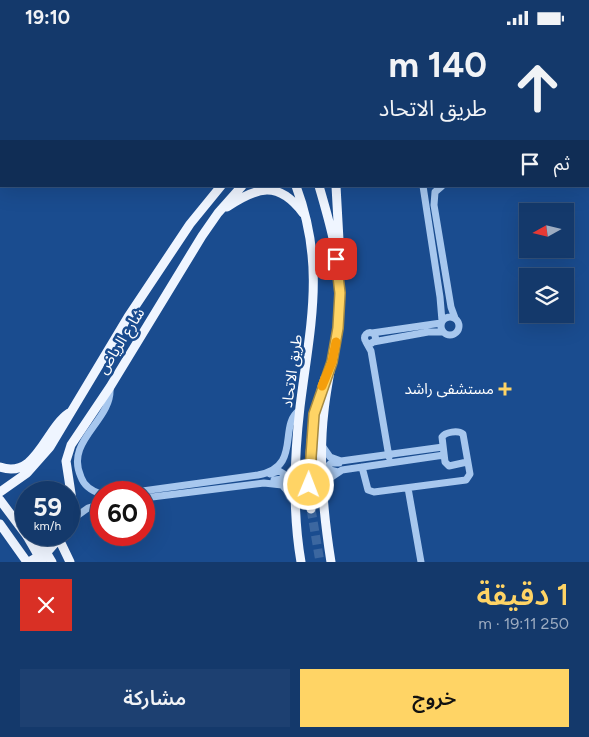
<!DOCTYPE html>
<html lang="ar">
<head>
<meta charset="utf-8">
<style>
	body { margin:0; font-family:Figtree,"Noto Sans Arabic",sans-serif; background:#1d4071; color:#f1f3f6; direction:rtl; height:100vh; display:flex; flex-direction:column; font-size:19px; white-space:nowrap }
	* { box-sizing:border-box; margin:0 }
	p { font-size:16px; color:#9dacc1 }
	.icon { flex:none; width:28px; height:28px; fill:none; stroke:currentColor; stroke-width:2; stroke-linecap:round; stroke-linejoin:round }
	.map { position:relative; height:527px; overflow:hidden; direction:ltr }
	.drawer { display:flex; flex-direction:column; background:#14396b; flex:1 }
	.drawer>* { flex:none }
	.guide { position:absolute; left:0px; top:0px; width:590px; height:152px; box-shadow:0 5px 20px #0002,0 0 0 1px #33537e; direction:rtl; background:#14396b; color:#f1f3f6; overflow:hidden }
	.needle { width:32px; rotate:262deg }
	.controls { position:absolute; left:519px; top:168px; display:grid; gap:10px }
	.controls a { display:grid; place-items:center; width:55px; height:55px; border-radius:0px; background:#14396b; box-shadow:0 5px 20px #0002,0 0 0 1px #33537e; font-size:25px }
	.speed { position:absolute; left:15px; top:446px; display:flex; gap:10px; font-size:25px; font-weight:700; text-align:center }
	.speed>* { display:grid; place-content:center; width:65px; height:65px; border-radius:50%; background:#14396b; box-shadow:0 5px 20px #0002,0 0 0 1px #33537e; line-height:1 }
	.speed small { font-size:12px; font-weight:400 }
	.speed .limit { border:8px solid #d22; background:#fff; color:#111 }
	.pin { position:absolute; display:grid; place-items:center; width:42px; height:42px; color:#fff; margin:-21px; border-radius:10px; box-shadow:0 2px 8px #0006 }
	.me { position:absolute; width:55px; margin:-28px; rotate:1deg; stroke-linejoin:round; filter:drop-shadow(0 0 4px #0008) }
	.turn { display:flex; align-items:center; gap:18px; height:105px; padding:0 20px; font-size:22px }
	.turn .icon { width:65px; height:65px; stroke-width:2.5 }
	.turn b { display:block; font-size:35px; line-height:42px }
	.then { display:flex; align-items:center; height:48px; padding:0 20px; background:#0003; gap:10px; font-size:19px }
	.round { display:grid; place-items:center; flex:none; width:52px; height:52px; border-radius:0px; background:#1d4071 }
	.summary { display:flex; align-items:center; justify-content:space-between; height:85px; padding:0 20px }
	h1 { font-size:30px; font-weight:600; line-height:38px; color:#ffd465 }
	.primary-button { display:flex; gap:10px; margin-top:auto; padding:10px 20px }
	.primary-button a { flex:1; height:58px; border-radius:0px; background:#ffd465; color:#111; font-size:20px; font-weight:600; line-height:58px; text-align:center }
	.primary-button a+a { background:#1d4071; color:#f1f3f6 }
	.status { display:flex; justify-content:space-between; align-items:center; height:35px; padding:0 25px; background:#14396b; direction:ltr }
	.status svg { height:14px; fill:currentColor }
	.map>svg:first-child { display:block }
	.green { fill:#2d66ad }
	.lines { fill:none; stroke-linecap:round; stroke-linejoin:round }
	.major-tunnel { stroke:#3c67a0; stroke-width:9; stroke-dasharray:9 4.5; stroke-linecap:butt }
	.minor { stroke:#a7c7ee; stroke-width:7 }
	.major { stroke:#eff5ff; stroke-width:9 }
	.major-bridge { stroke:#eff5ff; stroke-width:9 }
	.route-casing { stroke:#a68a42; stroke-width:12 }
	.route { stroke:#ffd465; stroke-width:9 }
	.slow { stroke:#f59e0b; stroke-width:9 }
	.poi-dot { fill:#ffd465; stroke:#1a4c8f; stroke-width:2 }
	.labels { text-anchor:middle; stroke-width:5; stroke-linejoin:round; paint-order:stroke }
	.street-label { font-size:15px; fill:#fff; stroke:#1a4c8f }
	.poi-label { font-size:15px; fill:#fff; stroke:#1a4c8f; text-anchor:end }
</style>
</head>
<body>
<div class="status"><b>19:10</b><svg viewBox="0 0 49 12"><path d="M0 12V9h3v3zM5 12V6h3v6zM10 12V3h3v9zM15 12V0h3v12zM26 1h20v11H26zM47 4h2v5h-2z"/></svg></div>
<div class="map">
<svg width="589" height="527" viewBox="0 0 589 527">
	<rect width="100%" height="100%" fill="#1a4c8f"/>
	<!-- green -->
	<path class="green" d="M 0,0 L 72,0 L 1,1 L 0,116 Z"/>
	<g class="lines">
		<!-- major-tunnel -->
		<path class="major-tunnel" d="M 311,474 L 320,527"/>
		<!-- minor -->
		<path class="minor" d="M 589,0 L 589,2
			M 423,151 L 440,262 L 442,286
			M 442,151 L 435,157 L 434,170 L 451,272 L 455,283
			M441 291a9 9 0 1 1 18 0a9 9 0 1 1-18 0Z
			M364.5 303a5.5 5.5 0 1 1 11 0a5.5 5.5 0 1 1-11 0Z
			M 372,298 L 441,288
			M 366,307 L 371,316 L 389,422
			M 373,307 L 428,297 L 443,297
			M 323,412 L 330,422 L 341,426 L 443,412
			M 362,432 L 368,455 L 374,457 L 466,445 L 470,439 L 463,399 C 458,395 445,397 442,402 L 445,427 L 449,431 L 467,427
			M 338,437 L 330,435 L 328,431 L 331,428 L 339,428
			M 270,439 L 279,436 L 284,439 L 283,444 L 274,445
			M 408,453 L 421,527
			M 324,456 L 330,443 L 342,435 L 444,420
			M 128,458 L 258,440 C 303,432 277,390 300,375
			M 101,459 C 92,456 84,451 81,442 C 64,405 113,386 110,352
			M 144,463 L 264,448 L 282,450 L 295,465
			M 70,486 L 88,473 L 101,469"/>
		<!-- major -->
		<path class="major" d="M 207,0 L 208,1
			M 216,0 L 217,1
			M 244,0 L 245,1
			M 495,1 L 498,0
			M 543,1 L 545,0
			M 296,151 C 326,231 310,291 300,372 C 294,424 292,475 301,527
			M 319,151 C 329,185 340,223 340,259 C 340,299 328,336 324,376 C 318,426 323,477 331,527
			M 336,151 L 340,223
			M 227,172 C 257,152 278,145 303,178
			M 0,432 C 36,445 45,394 69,378
			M 0,457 L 27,438 L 50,412 L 128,282 L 190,189 L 221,151
			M 0,465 L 27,501
			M 311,474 C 307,429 310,386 325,343
			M 0,489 L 27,527
			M 69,489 L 72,465 L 66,426 L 71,410 L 110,352 L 202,201 L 218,178 L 242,151
			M 59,504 L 70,527
			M 29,527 L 48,516 L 62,500"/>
		<!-- major-bridge -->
		<path class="major-bridge" d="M 27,501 C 39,500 46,518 52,527
			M 27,501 L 42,527"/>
	</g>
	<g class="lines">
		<!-- route casing -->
		<g class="route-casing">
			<path id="route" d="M 309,450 L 314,379 L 332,327 L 338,293 L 340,258 L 336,224"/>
		</g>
		<!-- route -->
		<use href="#route" class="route"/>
		<!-- slow -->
		<path class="slow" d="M 322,351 L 332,327 L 336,307"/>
	</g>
	<!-- markers -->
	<path class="poi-dot" d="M502.5 346.5h5v5h5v5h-5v5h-5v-5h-5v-5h5z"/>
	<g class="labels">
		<!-- street labels -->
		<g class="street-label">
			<text transform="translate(121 306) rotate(-58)" y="5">شارع الرياض</text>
			<text transform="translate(292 336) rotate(-82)" y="5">طريق الاتحاد</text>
		</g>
		<!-- poi labels -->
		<g class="poi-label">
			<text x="494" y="359">مستشفى راشد</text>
		</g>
	</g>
</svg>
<div class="controls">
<a><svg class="needle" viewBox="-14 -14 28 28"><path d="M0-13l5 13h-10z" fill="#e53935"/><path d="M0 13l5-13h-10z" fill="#9dacc1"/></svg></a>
<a><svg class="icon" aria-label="layers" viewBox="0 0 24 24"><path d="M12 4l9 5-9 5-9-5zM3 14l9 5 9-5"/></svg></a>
</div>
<div class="speed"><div>59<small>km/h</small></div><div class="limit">60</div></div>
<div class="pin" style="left:336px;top:224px;background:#d93025"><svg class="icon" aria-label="arrive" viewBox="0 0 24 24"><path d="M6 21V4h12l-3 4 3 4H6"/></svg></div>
<svg class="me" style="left:309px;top:450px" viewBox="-20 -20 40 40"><circle r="17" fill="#ffd465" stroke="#fff" stroke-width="3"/><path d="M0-11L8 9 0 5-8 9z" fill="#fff"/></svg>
<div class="guide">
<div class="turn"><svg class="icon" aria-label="ahead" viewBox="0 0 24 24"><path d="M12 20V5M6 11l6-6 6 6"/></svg><div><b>140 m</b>طريق الاتحاد</div></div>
<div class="then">ثم<svg class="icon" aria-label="arrive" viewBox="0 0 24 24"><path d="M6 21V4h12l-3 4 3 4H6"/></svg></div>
</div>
</div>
<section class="drawer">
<div class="summary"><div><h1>1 دقيقة</h1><p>250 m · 19:11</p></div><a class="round" style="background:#d93025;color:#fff"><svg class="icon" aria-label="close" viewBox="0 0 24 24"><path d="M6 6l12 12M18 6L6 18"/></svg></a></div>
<div class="primary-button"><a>خروج</a><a>مشاركة</a></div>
</section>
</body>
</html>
